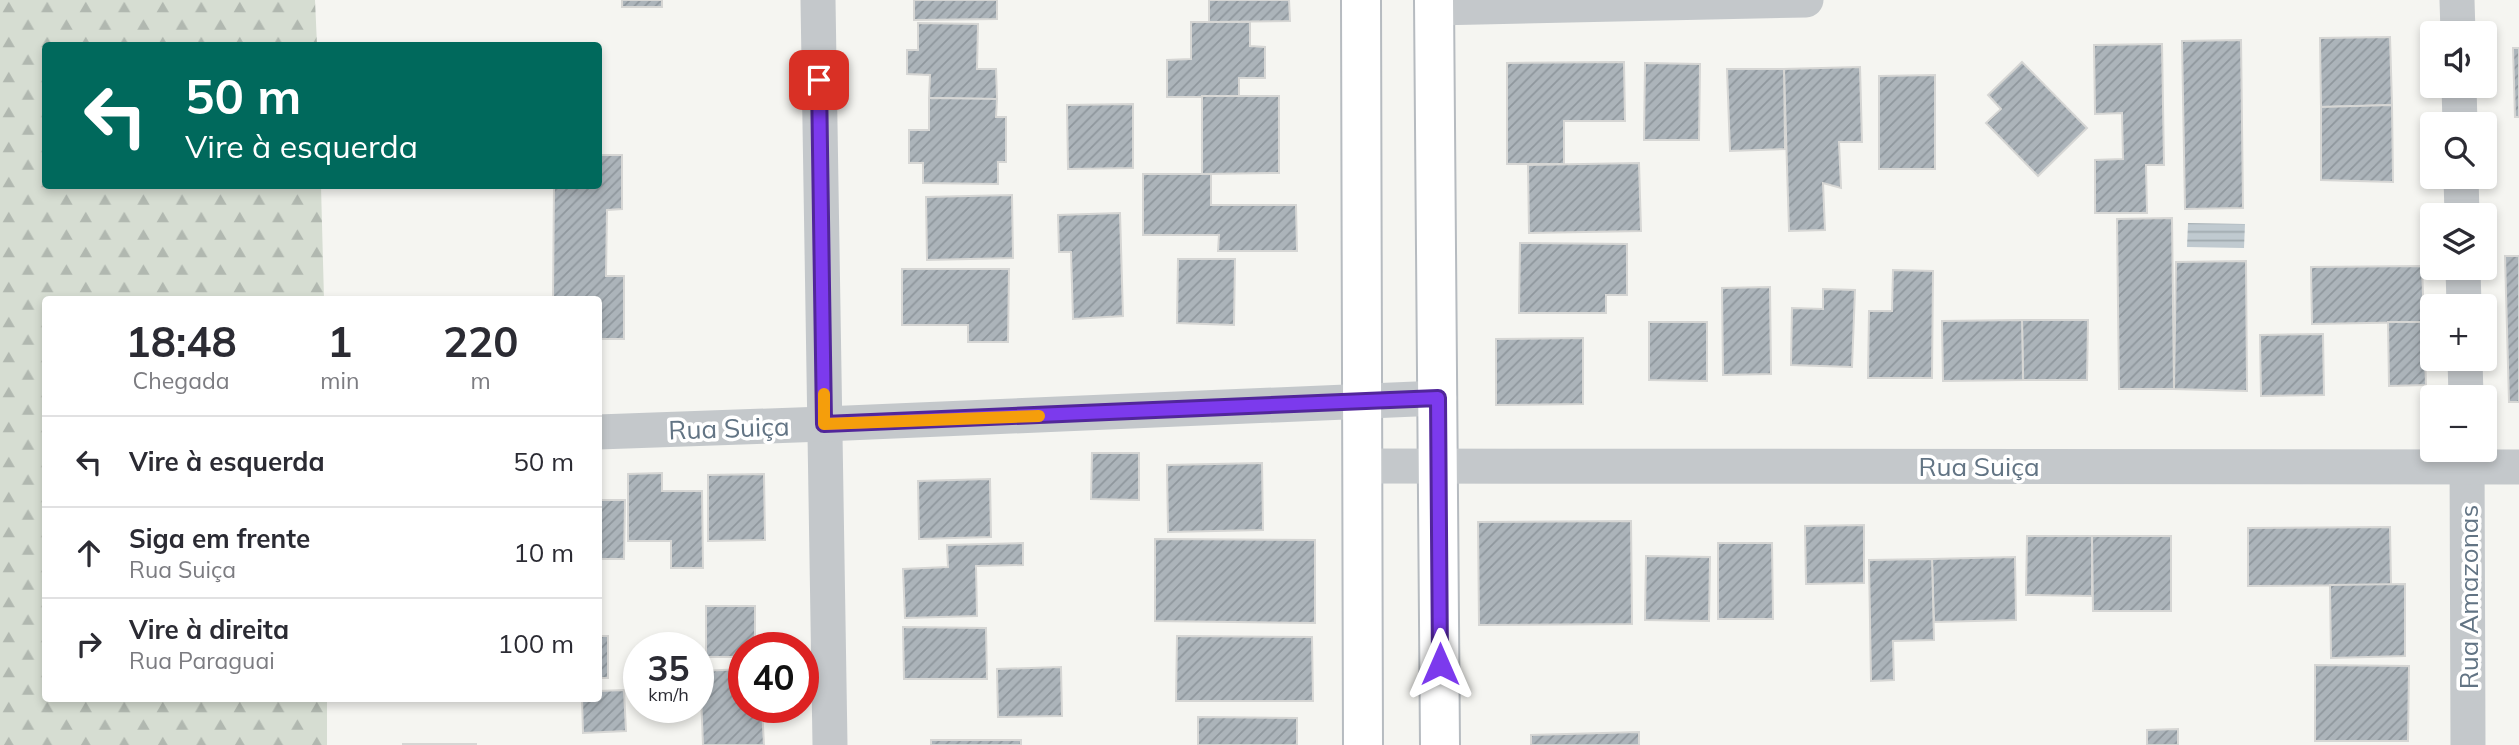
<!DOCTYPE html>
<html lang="pt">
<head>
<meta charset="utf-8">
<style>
	body { margin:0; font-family:Mulish,sans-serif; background:#f2f2f3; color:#2b2b33; height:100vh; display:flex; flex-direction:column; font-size:26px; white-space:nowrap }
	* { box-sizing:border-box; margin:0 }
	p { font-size:23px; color:#7c7c81 }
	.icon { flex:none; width:38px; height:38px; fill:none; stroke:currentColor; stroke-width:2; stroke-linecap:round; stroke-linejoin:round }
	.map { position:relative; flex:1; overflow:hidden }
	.side { position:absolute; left:42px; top:296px; width:560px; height:406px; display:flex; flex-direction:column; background:#fff; border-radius:7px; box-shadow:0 4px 10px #0003 }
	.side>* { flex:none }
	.hud { position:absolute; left:42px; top:42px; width:560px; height:147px; border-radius:7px; box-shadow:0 4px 10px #0003; background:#00695c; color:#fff; overflow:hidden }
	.controls { position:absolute; left:2420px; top:21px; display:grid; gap:14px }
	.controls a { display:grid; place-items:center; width:77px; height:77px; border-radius:7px; background:#fff; box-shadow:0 4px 10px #0003; font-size:35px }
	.speed { position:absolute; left:623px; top:632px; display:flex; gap:14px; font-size:35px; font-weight:700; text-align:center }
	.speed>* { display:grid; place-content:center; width:91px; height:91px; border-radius:50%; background:#fff; box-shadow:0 4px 10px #0003; line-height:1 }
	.speed small { font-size:18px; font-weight:400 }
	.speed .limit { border:10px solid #d22; background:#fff; color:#111 }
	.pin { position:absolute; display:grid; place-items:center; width:60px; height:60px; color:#fff; margin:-30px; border-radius:14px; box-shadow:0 4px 10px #0006 }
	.me { position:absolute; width:77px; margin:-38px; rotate:0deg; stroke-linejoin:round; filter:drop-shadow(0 0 5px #0008) }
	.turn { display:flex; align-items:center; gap:24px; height:147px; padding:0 28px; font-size:32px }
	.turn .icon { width:91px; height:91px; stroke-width:2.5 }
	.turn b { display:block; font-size:49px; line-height:60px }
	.eta { display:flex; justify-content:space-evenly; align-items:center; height:119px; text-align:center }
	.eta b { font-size:42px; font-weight:700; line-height:49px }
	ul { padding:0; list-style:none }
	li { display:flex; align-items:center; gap:21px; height:91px; padding:0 28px; border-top:2px solid #e1e1e2 }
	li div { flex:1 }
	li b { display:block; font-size:26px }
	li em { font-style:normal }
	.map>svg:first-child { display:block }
	.forest { fill:url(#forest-firs) }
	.water { fill:url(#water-rules) }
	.building { fill:url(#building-hatch); stroke:#d6d6d4; stroke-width:2 }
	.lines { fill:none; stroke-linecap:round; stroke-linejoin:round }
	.secondary-casing { stroke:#b6bbc0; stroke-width:42 }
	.street { stroke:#c4c8cb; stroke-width:35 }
	.secondary { stroke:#fff; stroke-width:38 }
	.route-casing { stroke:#51269a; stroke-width:18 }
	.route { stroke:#7c3aed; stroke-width:12 }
	.slow { stroke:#f59e0b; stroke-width:12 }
	.labels { text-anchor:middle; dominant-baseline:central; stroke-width:7; stroke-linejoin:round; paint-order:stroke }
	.street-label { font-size:26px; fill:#627484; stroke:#fff }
</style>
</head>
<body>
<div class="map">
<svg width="2519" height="745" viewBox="0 0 2519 745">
	<defs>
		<pattern id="forest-firs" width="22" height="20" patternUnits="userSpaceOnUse" patternTransform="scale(1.75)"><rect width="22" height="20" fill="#d6ddd2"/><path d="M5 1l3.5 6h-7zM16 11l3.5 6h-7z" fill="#b1b8b0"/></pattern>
		<pattern id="water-rules" width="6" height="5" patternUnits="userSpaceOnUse" patternTransform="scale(1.75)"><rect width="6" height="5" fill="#c0cad0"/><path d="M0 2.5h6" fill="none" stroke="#9fa9ae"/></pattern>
		<pattern id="building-hatch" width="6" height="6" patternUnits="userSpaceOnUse" patternTransform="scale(1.75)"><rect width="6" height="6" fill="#acb4ba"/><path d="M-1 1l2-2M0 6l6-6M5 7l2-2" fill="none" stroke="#8f979d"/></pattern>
	</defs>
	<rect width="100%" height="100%" fill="#f5f5f1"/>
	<path class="forest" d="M0,0H315L317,45L46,46V186H321L324,299H46V698H327V745H0Z"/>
	<path class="water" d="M2188,223L2245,224L2244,248L2187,247Z"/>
	<g class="building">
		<rect x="622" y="0" width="40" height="7"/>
		<path d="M914,0H997V19L914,20Z"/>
		<path d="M1209,0H1289L1290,21L1209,22Z"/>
		<path d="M1191,22H1250V46L1265,47V78H1239V97H1167V60L1191,59Z"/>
		<path d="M918,23L978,24L977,69H996L997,99L929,98L930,75L907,74V50H918Z"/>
		<path d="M2390,37L2392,105L2321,107L2320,38Z"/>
		<path d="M2241,40L2243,208L2185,209L2182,41Z"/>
		<path d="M2162,44L2164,165H2146L2147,213H2095V160L2123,159L2122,113L2095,114L2094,45Z"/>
		<path d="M2513,48H2519V117H2515Z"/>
		<path d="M1624,62L1625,121H1564V164H1507V63Z"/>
		<path d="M2022,62L2087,128L2038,176L1986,123L2001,109L1988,95Z"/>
		<path d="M1645,63L1700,64L1699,140H1644Z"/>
		<path d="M1860,67L1862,142H1839L1841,188L1823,183L1825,230L1789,231L1784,69Z"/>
		<path d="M1727,69H1784L1785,149L1730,151Z"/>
		<path d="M1935,75V169H1879V76Z"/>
		<path d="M1202,96H1279V173L1202,174Z"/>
		<path d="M929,98L997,99L996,117H1006V162H998V184L923,183V163H909V130H929Z"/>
		<path d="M1133,104V168L1068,169L1067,105Z"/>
		<path d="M2392,105L2393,182L2321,180V107Z"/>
		<path d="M598,155H622V209L607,210L606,276H624V339H598V299H553L554,186H598Z"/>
		<path d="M1639,163L1641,231L1529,233L1528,165Z"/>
		<path d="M1143,174H1211V205H1296L1297,251H1218L1219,235H1143Z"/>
		<path d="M1012,195L1013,258L927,260L926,197Z"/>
		<path d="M1120,213L1123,316L1073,319L1071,252H1059L1058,215Z"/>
		<path d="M2172,218L2174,389H2119L2117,219Z"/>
		<path d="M1520,243L1627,244V295H1606V313H1519Z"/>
		<path d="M2505,256H2519V402H2509Z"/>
		<path d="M1178,259H1235L1234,325L1177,323Z"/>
		<path d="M2246,261L2247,391L2174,389L2176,262Z"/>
		<path d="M2422,266L2424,322L2312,324L2311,267Z"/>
		<path d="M902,269H1009L1008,342H968V325H902Z"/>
		<path d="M1893,270L1933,271L1932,378H1868L1869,311H1892Z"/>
		<path d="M1770,287L1771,374L1723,375L1722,288Z"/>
		<path d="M1823,289L1855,290L1852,367L1791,365L1792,308L1823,309Z"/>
		<path d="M2022,320H2088L2087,380H2023Z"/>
		<path d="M2022,320L2023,380L1943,381L1942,321Z"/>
		<path d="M1649,322H1707V381L1649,380Z"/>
		<path d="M2388,322H2424L2426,385L2389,386Z"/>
		<path d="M2323,334L2324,395L2261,396L2260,335Z"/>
		<path d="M1583,338V404L1496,405V339Z"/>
		<path d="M1092,453H1139V500L1091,499Z"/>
		<path d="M1262,463L1263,530L1168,532L1167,465Z"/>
		<path d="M662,473V491H702L703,568H671V541H628V474Z"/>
		<path d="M764,474L765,540L708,541V475Z"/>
		<path d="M990,479L991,537L919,539L918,481Z"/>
		<path d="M598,500H625L624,559H599V600Z"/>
		<path d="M1631,521L1632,624L1479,625L1478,522Z"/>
		<path d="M1864,525V583L1806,584L1805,526Z"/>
		<path d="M2390,527L2391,585L2248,586V528Z"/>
		<path d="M2027,536H2092V596L2026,595Z"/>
		<path d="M2092,536H2171V611H2093Z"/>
		<path d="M1155,539L1315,540V623L1155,621Z"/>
		<path d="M1023,543V565L976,566L977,616L905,618L903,569L948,567L947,545Z"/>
		<path d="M1718,543H1772L1773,619H1718Z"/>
		<path d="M1646,556L1710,557L1709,621L1645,620Z"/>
		<path d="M2015,557L2016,620L1934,622L1932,559Z"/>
		<path d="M1932,559L1934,640L1893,641L1894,680L1871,681L1869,560Z"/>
		<path d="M2405,584V656L2331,658L2330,585Z"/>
		<path d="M706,606H755V648H744V657H706Z"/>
		<path d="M903,627L986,628L987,679H904Z"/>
		<rect x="598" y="636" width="10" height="42"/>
		<path d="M1177,636L1312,637L1313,701H1176Z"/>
		<path d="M2315,665L2409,666L2408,741H2315Z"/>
		<path d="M1061,667L1062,716L998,717L997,669Z"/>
		<path d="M744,669V707H762L764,745H703L700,671Z"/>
		<path d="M624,690L626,731L583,733L582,698H598V691Z"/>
		<path d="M1198,717L1297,718V745H1198Z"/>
		<path d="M2178,729V745H2147V730Z"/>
		<path d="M1639,732V745H1531V735Z"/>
		<rect x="931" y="740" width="90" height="5"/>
		<rect x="403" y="744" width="73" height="1"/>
	</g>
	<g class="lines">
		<g class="secondary-casing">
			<g id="secondary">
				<path d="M1361,0L1363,745"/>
				<path d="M1434,0L1440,745"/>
			</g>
		</g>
		<g class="street">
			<path d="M818,0L830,745"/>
			<path d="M2457,0L2458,33"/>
			<path d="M1434,8L1806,0"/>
			<path d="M2459,86L2460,124"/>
			<path d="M2461,177L2462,215"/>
			<path d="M2463,268L2464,306"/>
			<path d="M2465,359L2466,397"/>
			<path d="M598,432L824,424L1439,398"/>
			<path d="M2467,450L2468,745"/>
			<path d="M1364,466L2519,467"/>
		</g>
		<use href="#secondary" class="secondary"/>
	</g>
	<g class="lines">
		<g class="route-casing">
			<path id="route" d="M819,80L824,424L1438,398L1440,664"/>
		</g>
		<use href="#route" class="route"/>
		<path class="slow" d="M824,394V424L1039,416"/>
	</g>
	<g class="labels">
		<g class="street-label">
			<text transform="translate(729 428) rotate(-2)">Rua Suiça</text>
			<text x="1979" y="466">Rua Suiça</text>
			<text transform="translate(2468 597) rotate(-90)">Rua Amazonas</text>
		</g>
	</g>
</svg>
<div class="controls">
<a><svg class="icon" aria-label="sound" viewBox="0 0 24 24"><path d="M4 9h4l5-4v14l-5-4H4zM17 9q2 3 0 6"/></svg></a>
<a><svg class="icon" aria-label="search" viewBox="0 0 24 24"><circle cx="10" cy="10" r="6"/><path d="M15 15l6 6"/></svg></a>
<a><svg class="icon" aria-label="layers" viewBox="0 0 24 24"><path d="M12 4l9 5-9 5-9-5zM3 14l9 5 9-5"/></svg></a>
<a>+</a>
<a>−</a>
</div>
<div class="speed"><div>35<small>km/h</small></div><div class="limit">40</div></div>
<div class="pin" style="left:819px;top:80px;background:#d93025"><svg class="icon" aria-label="arrive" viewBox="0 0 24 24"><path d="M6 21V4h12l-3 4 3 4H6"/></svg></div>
<svg class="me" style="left:1440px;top:664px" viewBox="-20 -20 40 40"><path d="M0-17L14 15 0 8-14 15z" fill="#7c3aed" stroke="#fff" stroke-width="4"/></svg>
<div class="hud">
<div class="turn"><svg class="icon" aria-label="left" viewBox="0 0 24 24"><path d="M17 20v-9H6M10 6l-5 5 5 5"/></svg><div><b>50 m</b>Vire à esquerda</div></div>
</div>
<section class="side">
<div class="eta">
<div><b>18:48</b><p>Chegada</p></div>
<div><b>1</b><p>min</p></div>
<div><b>220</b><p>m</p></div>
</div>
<ul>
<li><svg class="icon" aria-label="left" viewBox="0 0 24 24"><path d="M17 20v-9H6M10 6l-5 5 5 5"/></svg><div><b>Vire à esquerda</b></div><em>50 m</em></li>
<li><svg class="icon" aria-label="ahead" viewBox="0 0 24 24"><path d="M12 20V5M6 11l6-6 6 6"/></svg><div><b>Siga em frente</b><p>Rua Suiça</p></div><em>10 m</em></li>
<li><svg class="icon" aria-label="right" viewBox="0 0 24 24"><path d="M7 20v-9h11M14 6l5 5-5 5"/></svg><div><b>Vire à direita</b><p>Rua Paraguai</p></div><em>100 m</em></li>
</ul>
</section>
</div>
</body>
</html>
